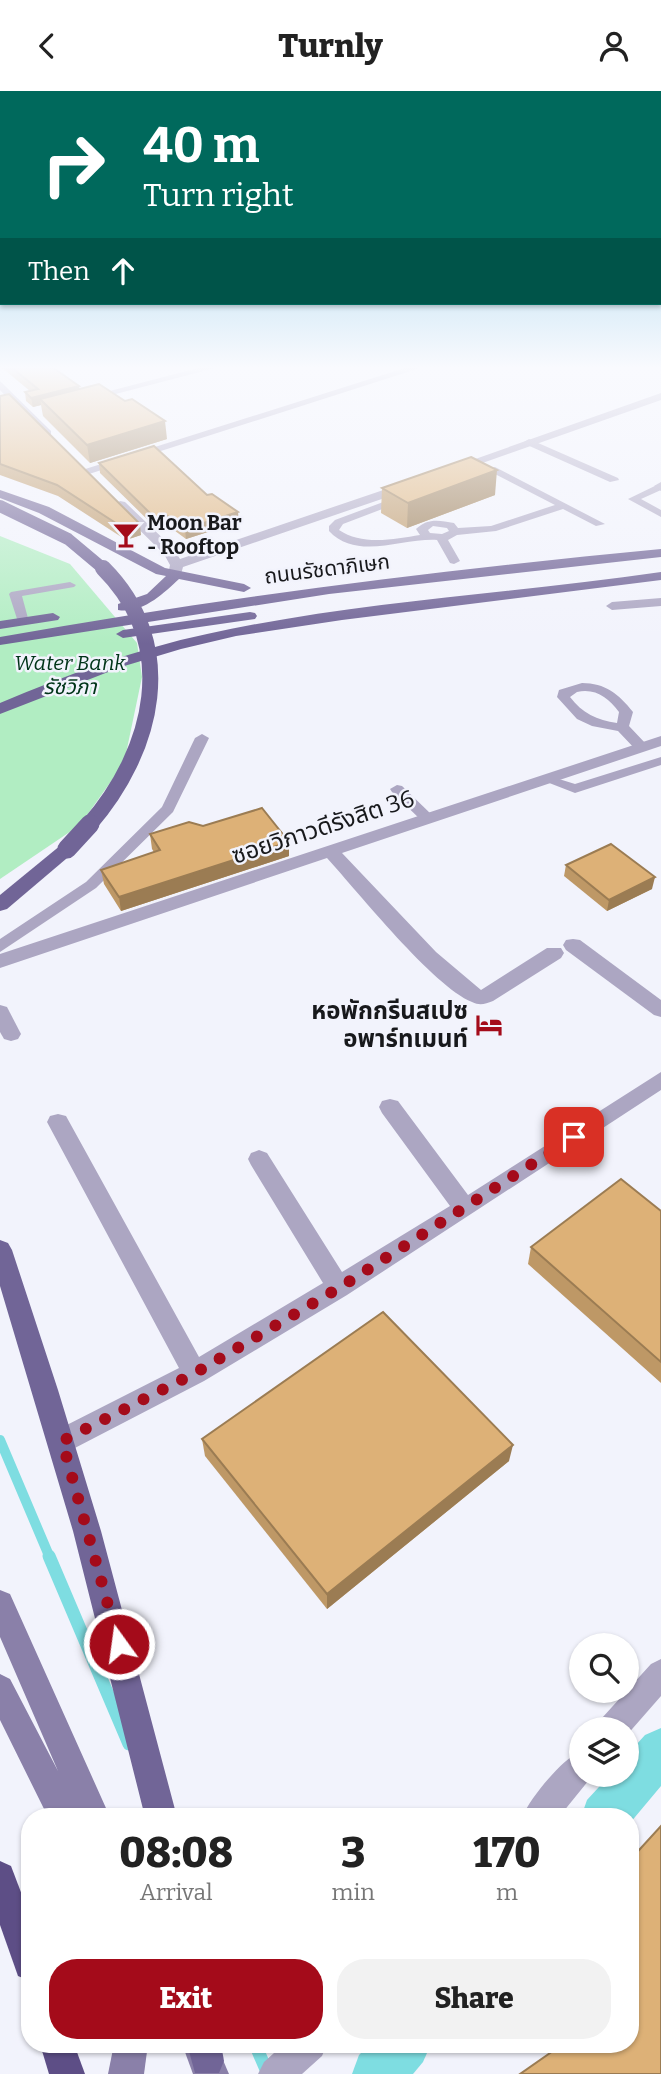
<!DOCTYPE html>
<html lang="en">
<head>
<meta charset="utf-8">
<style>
	body { margin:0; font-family:Bitter,"Noto Sans Thai",serif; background:#f2f2f2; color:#222; height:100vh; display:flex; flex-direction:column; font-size:26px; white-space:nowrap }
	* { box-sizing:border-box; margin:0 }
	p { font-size:23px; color:#767676 }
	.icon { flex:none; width:38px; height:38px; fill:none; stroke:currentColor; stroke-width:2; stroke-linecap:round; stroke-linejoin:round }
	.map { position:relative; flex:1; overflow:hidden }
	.panel { position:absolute; left:21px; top:1717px; width:618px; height:245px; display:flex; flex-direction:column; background:#fff; border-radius:28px; box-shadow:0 2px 5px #0004 }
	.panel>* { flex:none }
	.guide { position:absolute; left:0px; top:0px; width:662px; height:214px; box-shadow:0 2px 5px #0004; background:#00695c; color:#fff; overflow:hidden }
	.buttons { position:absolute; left:569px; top:1542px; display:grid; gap:14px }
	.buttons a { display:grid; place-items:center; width:70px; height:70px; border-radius:50%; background:#fff; box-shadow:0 2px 5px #0004; font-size:35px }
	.pin { position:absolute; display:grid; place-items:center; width:60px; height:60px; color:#fff; margin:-30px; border-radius:14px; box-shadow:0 4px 10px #0006 }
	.me { position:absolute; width:77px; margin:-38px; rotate:346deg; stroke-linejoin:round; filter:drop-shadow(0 0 5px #0008) }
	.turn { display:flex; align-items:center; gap:24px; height:147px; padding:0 28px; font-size:32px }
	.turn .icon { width:91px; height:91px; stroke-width:2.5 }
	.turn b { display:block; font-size:49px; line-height:60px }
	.then { display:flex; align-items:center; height:66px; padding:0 28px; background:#0003; gap:14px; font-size:26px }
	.eta { display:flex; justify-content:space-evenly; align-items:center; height:119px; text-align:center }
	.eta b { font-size:42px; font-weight:800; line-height:49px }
	.button { display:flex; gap:14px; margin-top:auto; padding:14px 28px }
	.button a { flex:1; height:80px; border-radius:28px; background:#a40b1a; color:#fff; font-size:28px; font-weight:800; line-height:80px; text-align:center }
	.button a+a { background:#f2f2f2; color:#222 }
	header { display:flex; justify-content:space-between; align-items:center; height:91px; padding:0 28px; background:#fff; font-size:32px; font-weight:800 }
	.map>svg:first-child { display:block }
	.green { fill:#b1edc2 }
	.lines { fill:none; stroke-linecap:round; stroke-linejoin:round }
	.stream-far1 { stroke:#7edde1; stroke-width:10 }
	.stream { stroke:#7edde1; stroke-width:13 }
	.canal { fill:#7edde1; fill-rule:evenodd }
	.lane { fill:#aca6c2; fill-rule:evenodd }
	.street { fill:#aca6c2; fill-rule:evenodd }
	.secondary { fill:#8a80a9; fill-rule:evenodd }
	.primary { fill:#716597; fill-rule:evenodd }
	.highway { fill:#5d4e86; fill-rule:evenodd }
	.primary-bridge-far2 { stroke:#716597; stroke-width:12 }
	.primary-bridge-far1 { stroke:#716597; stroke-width:16 }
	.primary-bridge { stroke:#716597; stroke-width:19 }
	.wall { fill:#be9866 }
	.shaded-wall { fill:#9b7c53 }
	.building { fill:#ddb177; stroke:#9b7c53; stroke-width:2 }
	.route { stroke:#a40b1a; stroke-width:12; stroke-dasharray:0 21.6 }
	.labels { text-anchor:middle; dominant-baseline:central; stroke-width:5; stroke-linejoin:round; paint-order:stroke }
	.far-poi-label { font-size:21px; font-weight:bold; fill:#18191c; stroke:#f2f3fc; text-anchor:start }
	.far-street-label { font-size:21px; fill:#18191c; stroke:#f2f3fc }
	.far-park-label { font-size:21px; font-style:italic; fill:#003418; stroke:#f2f3fc }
	.street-label { font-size:24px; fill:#18191c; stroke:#f2f3fc }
	.poi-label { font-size:24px; font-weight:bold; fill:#18191c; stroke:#f2f3fc; text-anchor:end }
</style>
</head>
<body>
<header><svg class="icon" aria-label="back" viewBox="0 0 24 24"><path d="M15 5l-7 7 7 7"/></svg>Turnly<svg class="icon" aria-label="person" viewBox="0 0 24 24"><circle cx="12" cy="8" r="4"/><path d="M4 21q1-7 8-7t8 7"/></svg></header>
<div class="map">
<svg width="661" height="1983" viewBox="0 0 661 1983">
	<rect width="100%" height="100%" fill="#f2f3fc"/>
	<path class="green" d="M0,445L70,473L137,552L142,586L124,672L80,734L0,788Z"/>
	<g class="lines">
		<path class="stream-far1" d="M0,1349L50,1467"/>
		<g class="stream">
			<path d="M49,1465L129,1653"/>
			<path d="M255,1953L268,1983"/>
		</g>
		<g class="canal">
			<path d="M661,1637V1695L630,1732V1726H581L587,1709L610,1684H626V1665L645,1644Z"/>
			<path d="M370,1953H431L423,1971L413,1983H352L359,1964Z"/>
		</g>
		<g class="lane">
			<path d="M529,348L618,387L619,389L610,391L525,353L524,351Z"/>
			<path d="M495,376L605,433L596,435L563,418L496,440L457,444L448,449L460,470L454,473L450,472L437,449C402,447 357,470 329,440V435L335,429L402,404L407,407L406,409L343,433L339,439C362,455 395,448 420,444L416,438C427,427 439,429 454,432L458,437L491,435L555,414L493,382L475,384L470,381ZM433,435L447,437L449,440L442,443L430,442L428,439Z"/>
			<path d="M661,392V399L641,408L661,419V426L628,408Z"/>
			<path d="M70,491L76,494L74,496L22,505L29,531L19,534L9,503L11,501Z"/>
			<path d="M661,507V515L612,519L606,515L612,511Z"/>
			<path d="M582,592C605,592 619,603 633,621L629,635L646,653V659H636L618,640L592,635L577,628L557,606L559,599ZM577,601C596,597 608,607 619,621L617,632C597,629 582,622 570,606Z"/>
			<path d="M202,643L209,647L173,721L96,797L0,861V848L86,791L162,716L195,647Z"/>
			<path d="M661,666V674L575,702L539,688L546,684L575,693Z"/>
			<path d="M397,694L402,695L432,724L434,727L432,730H422L392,701L390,698Z"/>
		</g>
		<g class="street">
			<path d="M202,276H219L85,311L79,308Z"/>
			<path d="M408,276H423L89,383H81L79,380Z"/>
			<path d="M0,290L51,340V344H43L0,299Z"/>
			<path d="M661,302V309L457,381L447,378Z"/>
			<path d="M407,391L413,395L411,398L183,476L180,487L175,488L168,484L170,474L164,463L114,414L120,410L125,411L174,458L180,468Z"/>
			<path d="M661,391V400L654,395Z"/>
			<path d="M661,645V655L342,762L436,861L481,899L547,857H561L564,862L561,867L493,910C485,913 480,915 472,911C433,895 359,802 327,767L0,877V863Z"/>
			<path d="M573,848L580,849L661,909V926L654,924L566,859L563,854L566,849Z"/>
			<path d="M0,914L7,916L21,943L18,948L11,950L4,948L0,941Z"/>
			<path d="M661,981V999L347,1204L204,1290L71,1359L62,1362L53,1359L49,1350L53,1341L179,1277L47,1031L50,1025L58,1023L66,1025L199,1266L323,1192L251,1074L248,1068L251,1062L259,1059L267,1062L342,1181L450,1115L382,1022L379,1016L382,1010L390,1008L398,1010L468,1104Z"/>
			<path d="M661,1568V1605L626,1645V1638H598L602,1627L651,1573Z"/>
			<path d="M581,1660V1684H593L559,1726H522C531,1706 562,1668 581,1660Z"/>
			<path d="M284,1953H327L322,1965L302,1983H258L264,1971Z"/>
		</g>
		<g class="secondary">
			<path d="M0,1499L10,1503L110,1726H48L0,1629V1583L10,1588L58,1680L0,1546Z"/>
			<path d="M114,1953H148L144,1983H108Z"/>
			<path d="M182,1953H216L229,1983H193Z"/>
		</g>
		<g class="primary">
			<path d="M0,399L49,416L165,477L244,493L251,497L244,501L179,488C163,503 142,523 118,519V513L147,503L166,485L156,483L39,422L0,407Z"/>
			<path d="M661,458V466L329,503L0,554V546C219,507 439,479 661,458Z"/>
			<path d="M661,481V489L342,529L236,545L181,558L121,576L0,623V612C67,584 136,558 207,543C356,510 510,503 661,481Z"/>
			<path d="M250,521L255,522L257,525L255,528L123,547L116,543L123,539Z"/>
			<path d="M53,522L60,526L58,529L0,538V530Z"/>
			<path d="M67,752L76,758L73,762L7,818L0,820V804L61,754Z"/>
			<path d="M0,1149L8,1152L12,1159L58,1299L101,1440L177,1726H145L73,1440L0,1195Z"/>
			<path d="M187,1953H221L224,1970L219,1982H195Z"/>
		</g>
		<g class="highway">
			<path d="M0,1770L11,1775L30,1825V1890L18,1885L0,1834Z"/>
			<path d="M40,1953H74L85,1983H49Z"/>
		</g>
		<path class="primary-bridge-far2" d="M0,415L68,448L105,479"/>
		<path class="primary-bridge-far1" d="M89,734C154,659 180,554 103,477"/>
		<path class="primary-bridge" d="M67,758L90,733"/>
	</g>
	<g class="wall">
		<path d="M1,276H52L80,298L167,348L90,372L43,325L41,314L33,316L26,310L25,301L30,300Z"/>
		<path d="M0,305L141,444L126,449L58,405L0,384Z"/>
		<path d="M99,372L207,404L239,431L186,448L167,434L157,438L100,382Z"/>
		<path d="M382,397L495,404L407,437L381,422Z"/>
		<path d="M150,743L289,765L121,820L104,793L101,779L154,761L152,758Z"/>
		<path d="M566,774L652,798L607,820L564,785Z"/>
		<path d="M661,1120V1292L528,1173L531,1156Z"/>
		<path d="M202,1348L509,1370L327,1518L205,1365Z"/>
	</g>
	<g class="shaded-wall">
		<path d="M79,295L81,304L40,308L41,314L33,316L31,307Z"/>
		<path d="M165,330L167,348L90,372L87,354Z"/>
		<path d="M497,379L495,404L407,437L408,412Z"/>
		<path d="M238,421L239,431L186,448L185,438Z"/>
		<path d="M166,424L167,434L157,438L156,428Z"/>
		<path d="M140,433L141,444L126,449L125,438Z"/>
		<path d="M289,751V765L121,820L119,806Z"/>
		<path d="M655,786L652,798L607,820L609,809Z"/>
		<path d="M513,1354L509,1370L327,1518V1503Z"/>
	</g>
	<g class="building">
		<path d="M11,276H52L79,295L31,307L25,301L38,298Z"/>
		<path d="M99,293L125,310L132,308L165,330L87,354L40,308Z"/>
		<path d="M9,303L140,433L125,438L57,394L0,373V305Z"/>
		<path d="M154,355L207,404L212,403L238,421L185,438L166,424L156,428L99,372Z"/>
		<path d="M471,366L497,379L408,412L382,397Z"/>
		<path d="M262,717L289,751L119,806L101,779L160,759L150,743L189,731L203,735Z"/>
		<path d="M611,753L655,786L609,809L566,774Z"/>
		<path d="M621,1088L661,1120V1271L531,1156Z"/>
		<path d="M383,1221L513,1354L327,1503L202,1348Z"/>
		<path d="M661,1735V1983H520L563,1953H630V1769Z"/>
	</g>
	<linearGradient id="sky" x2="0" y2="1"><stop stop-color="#7dc4e5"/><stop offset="0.5" stop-color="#f9fafe"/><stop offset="1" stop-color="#f9fafe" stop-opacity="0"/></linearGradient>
	<rect width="661" height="553" fill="url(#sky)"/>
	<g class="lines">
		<path class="route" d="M119,1553L62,1350L195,1282L339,1197L574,1046"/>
	</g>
	<defs>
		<g id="bar-bare" transform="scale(2.1)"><path d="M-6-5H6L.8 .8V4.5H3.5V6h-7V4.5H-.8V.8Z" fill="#a40b1a" stroke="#f2f3fc" stroke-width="2.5" paint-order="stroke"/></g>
		<g id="hotel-bare" transform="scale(2.1)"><path d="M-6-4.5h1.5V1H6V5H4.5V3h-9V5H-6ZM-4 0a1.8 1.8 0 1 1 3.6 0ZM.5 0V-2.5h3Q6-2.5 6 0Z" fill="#a40b1a" stroke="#f2f3fc" stroke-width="2.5" paint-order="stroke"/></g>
	</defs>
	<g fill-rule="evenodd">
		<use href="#bar-bare" x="126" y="444"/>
		<use href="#hotel-bare" x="489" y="934"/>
	</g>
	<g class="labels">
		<g class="far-poi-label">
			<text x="147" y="432">Moon Bar<tspan x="147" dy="24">- Rooftop</tspan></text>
		</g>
		<g class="far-street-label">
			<text transform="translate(327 478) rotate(-7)">ถนนรัชดาภิเษก</text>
		</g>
		<g class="far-park-label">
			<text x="70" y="572">Water Bank<tspan x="70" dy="24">รัชวิภา</tspan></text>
		</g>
		<g class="street-label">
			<text transform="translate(323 736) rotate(-18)">ซอยวิภาวดีรังสิต 36</text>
		</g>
		<g class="poi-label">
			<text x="468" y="920">หอพักกรีนสเปซ<tspan x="468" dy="28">อพาร์ทเมนท์</tspan></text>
		</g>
	</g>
</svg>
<div class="buttons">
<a><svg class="icon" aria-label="search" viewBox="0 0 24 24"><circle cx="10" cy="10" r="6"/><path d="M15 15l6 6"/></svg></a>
<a><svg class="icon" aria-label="layers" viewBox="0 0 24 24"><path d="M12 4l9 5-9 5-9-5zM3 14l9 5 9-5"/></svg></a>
</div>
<div class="pin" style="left:574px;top:1046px;background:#d93025"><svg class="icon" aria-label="arrive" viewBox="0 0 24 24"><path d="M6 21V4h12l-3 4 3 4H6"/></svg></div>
<svg class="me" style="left:119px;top:1553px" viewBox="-20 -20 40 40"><circle r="17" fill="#a40b1a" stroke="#fff" stroke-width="3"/><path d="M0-11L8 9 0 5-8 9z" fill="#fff"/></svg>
<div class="guide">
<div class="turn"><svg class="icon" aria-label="right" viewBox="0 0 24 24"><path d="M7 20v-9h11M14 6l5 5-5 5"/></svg><div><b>40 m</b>Turn right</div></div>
<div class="then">Then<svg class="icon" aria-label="ahead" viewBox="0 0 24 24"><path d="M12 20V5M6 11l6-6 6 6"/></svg></div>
</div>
<section class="panel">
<div class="eta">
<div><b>08:08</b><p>Arrival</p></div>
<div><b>3</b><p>min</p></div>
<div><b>170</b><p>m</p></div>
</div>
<div class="button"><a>Exit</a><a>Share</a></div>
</section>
</div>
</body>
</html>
